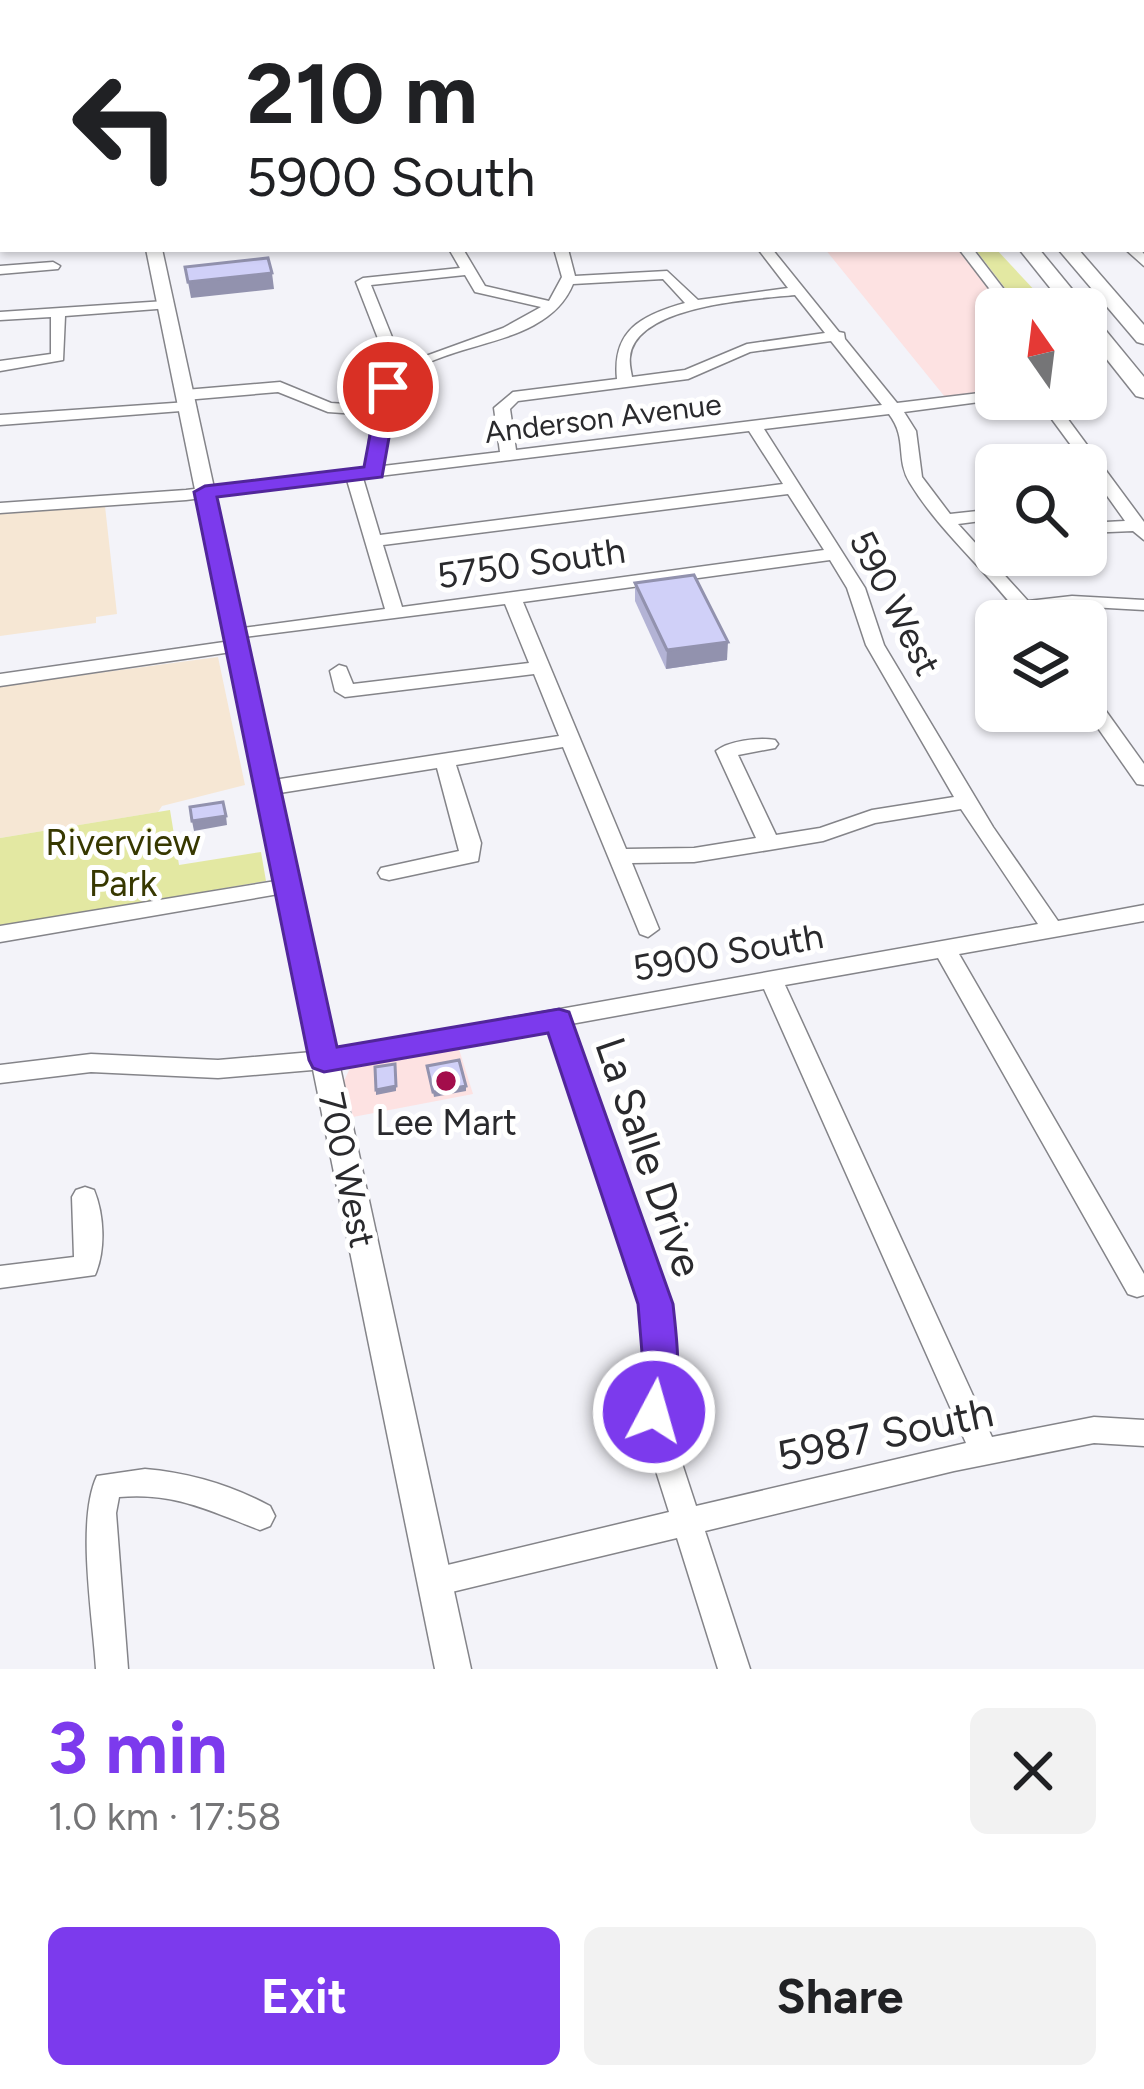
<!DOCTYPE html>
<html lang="en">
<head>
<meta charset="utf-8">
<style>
	body { margin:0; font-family:Figtree,sans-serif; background:#f2f2f2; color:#202124; height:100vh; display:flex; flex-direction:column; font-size:45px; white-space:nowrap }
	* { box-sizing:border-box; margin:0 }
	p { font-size:39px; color:#757577 }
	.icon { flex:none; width:66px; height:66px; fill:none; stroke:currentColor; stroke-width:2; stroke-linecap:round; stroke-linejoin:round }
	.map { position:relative; height:1669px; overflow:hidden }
	.drawer { display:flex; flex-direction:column; background:#fff; flex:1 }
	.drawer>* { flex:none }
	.top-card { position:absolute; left:0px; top:0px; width:1146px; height:252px; box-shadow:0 3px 9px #0004; background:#fff; color:#202124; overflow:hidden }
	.needle { width:78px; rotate:346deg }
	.fabs { position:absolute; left:975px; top:288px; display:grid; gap:24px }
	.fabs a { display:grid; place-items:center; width:132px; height:132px; border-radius:18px; background:#fff; box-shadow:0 3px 9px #0004; font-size:60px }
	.pin { position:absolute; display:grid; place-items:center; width:102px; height:102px; color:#fff; margin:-51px; border:6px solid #fff; border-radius:50%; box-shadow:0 3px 12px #0007 }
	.me { position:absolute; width:132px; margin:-66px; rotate:6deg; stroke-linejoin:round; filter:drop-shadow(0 0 9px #0008) }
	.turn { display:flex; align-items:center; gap:42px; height:252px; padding:0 48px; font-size:54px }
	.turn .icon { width:156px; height:156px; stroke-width:2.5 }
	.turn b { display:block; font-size:84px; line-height:102px }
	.round { display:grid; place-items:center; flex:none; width:126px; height:126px; border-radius:18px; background:#f2f2f2 }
	.summary { display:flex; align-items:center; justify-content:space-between; height:204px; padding:0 48px }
	h1 { font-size:72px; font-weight:700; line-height:90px; color:#7c3aed }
	.button { display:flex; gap:24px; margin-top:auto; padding:24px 48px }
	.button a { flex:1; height:138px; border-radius:18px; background:#7c3aed; color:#fff; font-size:48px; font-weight:700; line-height:138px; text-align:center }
	.button a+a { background:#f2f2f2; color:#202124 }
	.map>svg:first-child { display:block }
	.commercial { fill:#fde2e2 }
	.education { fill:#f6e7d4 }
	.green { fill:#e3e8a2 }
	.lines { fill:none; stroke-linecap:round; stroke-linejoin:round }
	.minor-casing { stroke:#848489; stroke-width:3 }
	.major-casing { stroke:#848489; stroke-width:3 }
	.highway-casing { stroke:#848489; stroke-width:3 }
	.minor { fill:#fff; fill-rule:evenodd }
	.major { fill:#fff; fill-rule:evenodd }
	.highway { fill:#fff; fill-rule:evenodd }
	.wall { fill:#b3b3d5 }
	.shaded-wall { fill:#9292ae }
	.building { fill:#d0d0f8; stroke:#9292ae; stroke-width:3 }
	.route { fill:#7c3aed; stroke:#51269a; stroke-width:3 }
	.poi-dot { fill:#a30d4b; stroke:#fff; stroke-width:4.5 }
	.labels { text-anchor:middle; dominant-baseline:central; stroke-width:10; stroke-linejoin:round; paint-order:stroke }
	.far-street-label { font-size:30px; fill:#2a2a2d; stroke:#fff }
	.street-label { font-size:36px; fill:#2a2a2d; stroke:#fff }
	.park-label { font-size:36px; fill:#373800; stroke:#fff }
	.poi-label { font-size:36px; fill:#2a2a2d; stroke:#fff }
	.near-street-label { font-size:42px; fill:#2a2a2d; stroke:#fff }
</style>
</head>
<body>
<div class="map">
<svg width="1144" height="1669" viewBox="0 0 1144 1669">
	<rect width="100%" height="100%" fill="#f3f3f9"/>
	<g class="commercial">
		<path d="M825,249H958L1003,309H996V391L945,397Z"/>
		<path d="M458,1046L473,1094L353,1117L344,1081L350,1068Z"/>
	</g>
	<g class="education">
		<path d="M105,506L117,614L96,617V623L0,636V514Z"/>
		<path d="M218,657L245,785L162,806L158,812L0,838V686Z"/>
	</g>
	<g class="green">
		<path d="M975,249H996L1052,309H1021Z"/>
		<path d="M170,810L179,865L261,852L266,881L0,927V838Z"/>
	</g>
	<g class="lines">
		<g class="minor-casing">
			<g id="minor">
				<path d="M381,0H392L394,3H383Z"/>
				<path d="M563,0H573L574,3H564Z"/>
				<path d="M985,0H996L998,3H987Z"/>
				<path d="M1075,0H1087L1088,2L1071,3Z"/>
				<path d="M3,12V19L0,20V13Z"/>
				<rect x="0" y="67" width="3" height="9"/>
				<rect x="0" y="98" width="3" height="8"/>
				<rect x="0" y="148" width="3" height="8"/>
				<rect x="0" y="179" width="3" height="8"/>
				<rect x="1143" y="183" width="1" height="8"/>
				<rect x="0" y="224" width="3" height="8"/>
				<path d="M449,249H463L485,286L549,301L562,277L554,249H568L575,276L667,271L698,300L788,288L758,249H772L839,332L844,333L845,339L897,403L996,391V399H1002L904,412L916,431L922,477L950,514L996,509V519L958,524L1028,601L1072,596L1144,600V610L1072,606L1035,611L1042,621H1024C989,572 941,534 910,483C895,459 908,439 889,414L764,429L865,588L884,645L993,827L1058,921L1144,905V921L959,954L1144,1274V1295L1137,1297L1128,1294L938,958L785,985L992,1437L1094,1417L1144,1420V1446L1094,1443L954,1471L705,1531L750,1669H718L677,1538L435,1596L424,1592L420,1582L424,1572L435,1568L669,1512L642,1427L644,1335L642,1304L549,1028L324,1069L218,1078L91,1072L0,1083V1065L91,1054L218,1060L324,1051L1038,924L961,809L875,823L823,841L769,850L694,862L632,863L659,929L648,937L640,934L563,747L456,765L481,843L478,861L389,880L381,878L378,873L381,868L459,851L437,768L267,795L257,788L267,781L559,736L534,674L345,697L335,691L330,671L339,665L346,667L353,684L529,663L505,604L228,639L226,635L235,629L385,609L347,480L186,500L0,513V503L186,490L366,468L372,415L328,412L278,392L185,400L177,395L185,390L280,382L331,403L374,406L388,378L401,368L384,354L356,282L363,278L460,268ZM465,275L475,292L541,307L503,328L412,361L398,352L371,285ZM663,279L685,303C642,315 612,330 617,379L513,392L494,408L500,452L383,466C384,444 385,401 398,385C436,337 545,353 573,284ZM795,295L825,333L747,344L685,370L632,377C631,370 629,364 630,357C635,305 755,299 795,295ZM831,341L882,405L516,450L510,409L518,401L688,379L750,352ZM749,431L783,484L380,535L363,478ZM788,494L824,550L402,607L383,545ZM830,560L847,588L866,645L954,797L872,810L820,828L776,835L738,755L775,748L778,744L775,740C758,737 728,741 716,751L756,838L694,848L626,849L523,602ZM764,989L966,1443L696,1506L670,1427L672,1335L668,1304L571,1024Z"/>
				<path d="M959,249H973L1019,309H1005Z"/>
				<path d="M1125,249H1140L1144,254V266Z"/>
				<path d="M53,262L60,266L58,269L0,274V266Z"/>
				<path d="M165,301L172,305L170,308L65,316L63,360L0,371V361L51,354V317L0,320V312Z"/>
				<path d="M1037,399H1053L1144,522V540L1133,531L1086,533V523L1125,521L1083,462H1024L1022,459L1030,454L1076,452Z"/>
				<path d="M188,402L196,407L194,410L0,425V415Z"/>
				<path d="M238,640L247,646L245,650L0,686V674Z"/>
				<path d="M1086,691L1093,693L1144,764V785L1137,784L1086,711Z"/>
				<path d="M288,879L299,886L296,891L0,942V926Z"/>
				<path d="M85,1187L94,1190C104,1214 106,1250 95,1275L0,1288V1266L74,1257L72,1197L76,1190Z"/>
				<path d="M145,1469C190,1473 231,1485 270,1506L275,1516L270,1526L260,1530C210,1511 175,1492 119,1497L116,1513L128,1669H96C93,1617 76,1521 97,1476Z"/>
			</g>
		</g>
		<g class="major-casing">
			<g id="major">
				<path d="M138,0H152L136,3Z"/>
				<rect x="0" y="122" width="3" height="8"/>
				<path d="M146,249H162L471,1669H435Z"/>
			</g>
		</g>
		<g class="highway-casing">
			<g id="highway">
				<path d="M760,0H774L776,3H760Z"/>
				<path d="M844,0H871L874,3H847Z"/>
				<path d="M904,0H918L920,3H904Z"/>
				<path d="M1019,249H1039L1085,305L1088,309L1086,312L1067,309Z"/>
				<path d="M1058,249H1078L1144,325V344L1137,342Z"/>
				<path d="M1086,313L1093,315L1144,377V398L1136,396L1086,333Z"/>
			</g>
		</g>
		<use href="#minor" class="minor"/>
		<use href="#major" class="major"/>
		<use href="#highway" class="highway"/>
	</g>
	<path class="wall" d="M635,583L727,660L666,669L635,601Z"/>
	<g class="shaded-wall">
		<path d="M272,273L274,289L191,298L188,282Z"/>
		<path d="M728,642L727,660L666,669L667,650Z"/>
		<path d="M226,816L227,825L194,831L192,821Z"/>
		<path d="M396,1086V1091L376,1095V1090Z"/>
		<path d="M466,1086V1091L434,1097L433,1092Z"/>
	</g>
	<g class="building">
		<path d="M589,0H625L624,3H589Z"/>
		<path d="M268,258L272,273L188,282L185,267Z"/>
		<path d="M694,575L728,642L667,650L635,583Z"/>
		<path d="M223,802L226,816L192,821L190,807Z"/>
		<path d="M459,1060L466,1086L433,1092L427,1066Z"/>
		<path d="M395,1064L396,1086L376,1090L375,1067Z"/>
	</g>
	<path class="route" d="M388,381L398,387L382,477L217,497L337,1047L559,1009L569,1012L673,1304C677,1342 684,1388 667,1424L654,1428L641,1424L636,1412L642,1353L638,1304L548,1033L324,1072L313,1068L309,1060L194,492L205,486L364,467L379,387Z"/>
	<circle class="poi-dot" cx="446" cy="1081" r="12"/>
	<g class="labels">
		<g class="far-street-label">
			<text transform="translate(603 418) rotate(-7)">Anderson Avenue</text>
		</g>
		<g class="street-label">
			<text transform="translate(531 563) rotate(-8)">5750 South</text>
			<text transform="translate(895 603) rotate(63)">590 West</text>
			<text transform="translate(728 952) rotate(-10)">5900 South</text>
			<text transform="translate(347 1170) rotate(78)">700 West</text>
		</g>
		<g class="park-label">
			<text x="123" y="842">Riverview<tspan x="123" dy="41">Park</tspan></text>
		</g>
		<g class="poi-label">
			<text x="446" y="1122">Lee Mart</text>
		</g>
		<g class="near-street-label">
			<text transform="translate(649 1157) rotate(71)">La Salle Drive</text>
			<text transform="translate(885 1434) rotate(-12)">5987 South</text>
		</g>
	</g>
</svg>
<div class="fabs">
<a><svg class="needle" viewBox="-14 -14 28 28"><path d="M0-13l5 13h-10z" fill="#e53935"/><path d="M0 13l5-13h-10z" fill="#757577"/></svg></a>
<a><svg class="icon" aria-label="search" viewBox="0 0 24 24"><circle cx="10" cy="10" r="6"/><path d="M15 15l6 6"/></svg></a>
<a><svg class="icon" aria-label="layers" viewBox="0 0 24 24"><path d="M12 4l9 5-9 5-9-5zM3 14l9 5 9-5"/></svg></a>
</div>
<div class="pin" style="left:388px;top:387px;background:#d93025"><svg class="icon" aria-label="arrive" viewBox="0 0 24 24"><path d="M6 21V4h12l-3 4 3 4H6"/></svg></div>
<svg class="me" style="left:654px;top:1412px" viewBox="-20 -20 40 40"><circle r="17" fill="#7c3aed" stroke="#fff" stroke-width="3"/><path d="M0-11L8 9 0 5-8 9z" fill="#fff"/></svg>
<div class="top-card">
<div class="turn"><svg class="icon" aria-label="left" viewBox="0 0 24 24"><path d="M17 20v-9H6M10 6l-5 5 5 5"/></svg><div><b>210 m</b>5900 South</div></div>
</div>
</div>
<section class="drawer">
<div class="summary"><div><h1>3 min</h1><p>1.0 km · 17:58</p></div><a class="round"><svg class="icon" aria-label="close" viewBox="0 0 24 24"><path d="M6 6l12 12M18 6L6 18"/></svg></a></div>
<div class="button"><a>Exit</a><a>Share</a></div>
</section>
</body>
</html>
